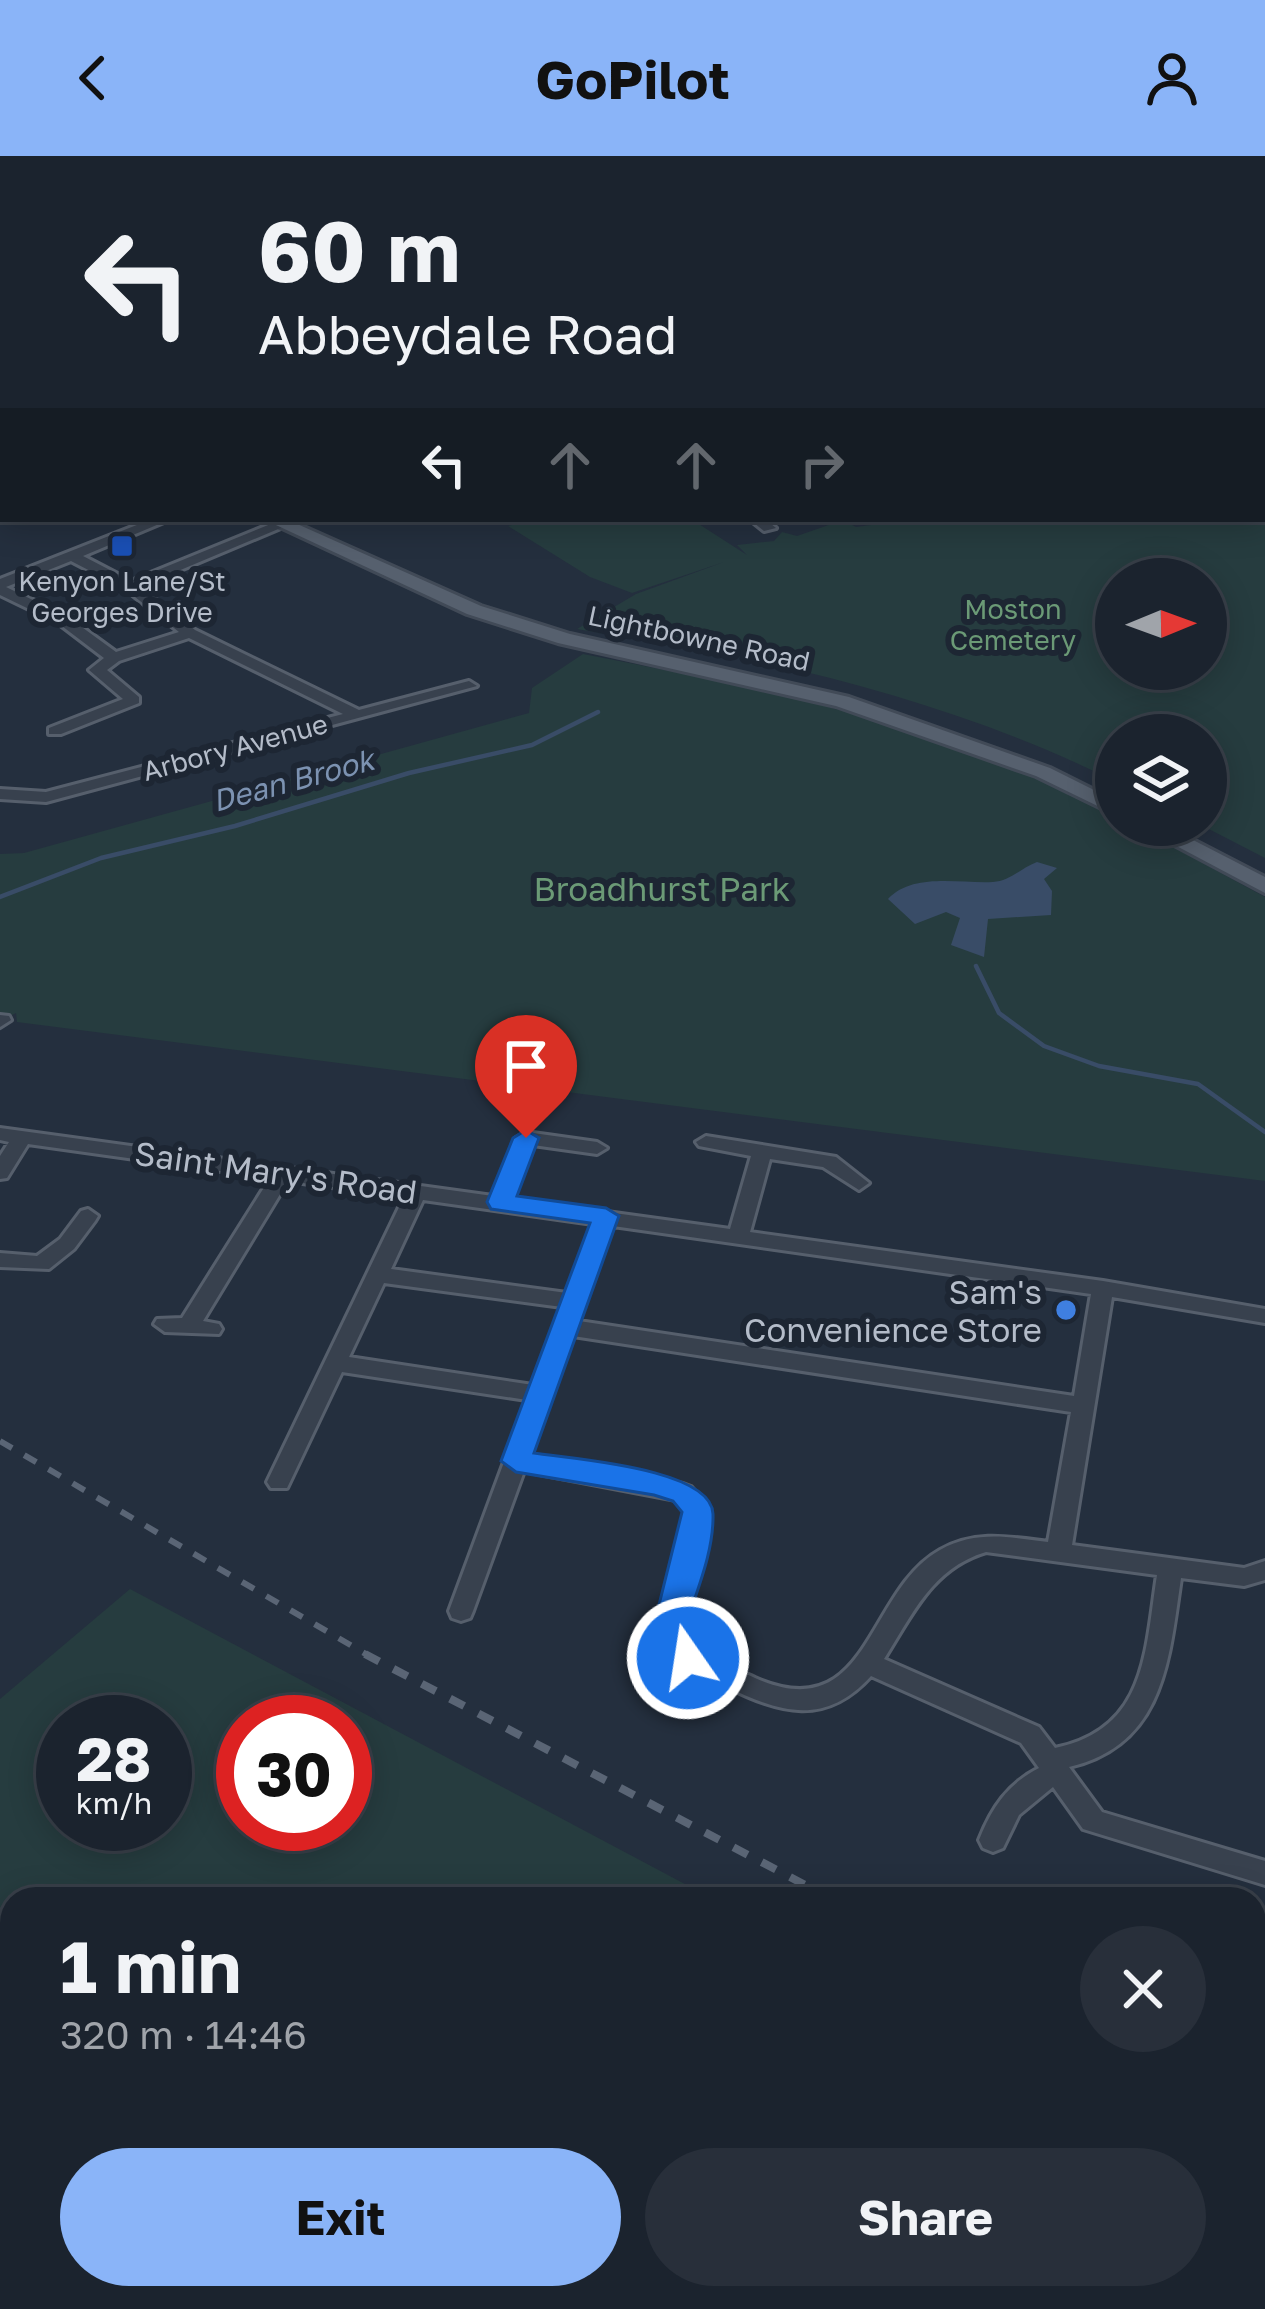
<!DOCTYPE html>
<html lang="en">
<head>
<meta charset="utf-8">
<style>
	body { margin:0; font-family:"Golos Text",sans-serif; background:#282f3a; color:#f1f3f6; height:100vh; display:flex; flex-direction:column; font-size:45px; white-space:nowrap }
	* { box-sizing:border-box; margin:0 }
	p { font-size:39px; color:#a0a4aa }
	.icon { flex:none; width:66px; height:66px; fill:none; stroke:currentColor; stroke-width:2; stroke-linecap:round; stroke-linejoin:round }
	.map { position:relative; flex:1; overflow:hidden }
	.panel { position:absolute; left:0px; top:1731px; width:1266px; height:423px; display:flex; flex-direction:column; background:#1b232e; border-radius:36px 36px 0 0; box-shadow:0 6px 30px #0003,0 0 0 3px #39404a }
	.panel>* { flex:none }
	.hud { position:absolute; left:0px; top:0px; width:1266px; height:366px; box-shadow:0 6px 30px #0003,0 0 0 3px #39404a; background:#1b232e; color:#f1f3f6; overflow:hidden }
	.needle { width:78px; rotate:89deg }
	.buttons { position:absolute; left:1095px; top:402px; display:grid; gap:24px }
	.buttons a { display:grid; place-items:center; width:132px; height:132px; border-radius:50%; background:#1b232e; box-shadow:0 6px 30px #0003,0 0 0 3px #39404a; font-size:60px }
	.speed { position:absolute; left:36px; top:1539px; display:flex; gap:24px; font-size:60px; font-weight:700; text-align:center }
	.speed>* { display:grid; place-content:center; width:156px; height:156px; border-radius:50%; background:#1b232e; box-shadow:0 6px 30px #0003,0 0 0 3px #39404a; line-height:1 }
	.speed small { font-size:30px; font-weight:400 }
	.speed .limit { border:18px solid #d22; background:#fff; color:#111 }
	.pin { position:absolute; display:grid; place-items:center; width:102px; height:102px; color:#fff; margin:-123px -51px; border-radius:50% 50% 50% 0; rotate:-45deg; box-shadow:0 0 12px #0007 }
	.pin .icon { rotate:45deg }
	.me { position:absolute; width:132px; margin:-66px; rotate:347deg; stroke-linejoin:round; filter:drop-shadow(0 0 9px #0008) }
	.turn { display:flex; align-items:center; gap:42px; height:252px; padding:0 60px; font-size:54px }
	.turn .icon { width:156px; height:156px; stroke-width:2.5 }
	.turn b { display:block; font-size:84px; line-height:102px }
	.lanes { display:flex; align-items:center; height:114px; padding:0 60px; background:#0003; justify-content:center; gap:60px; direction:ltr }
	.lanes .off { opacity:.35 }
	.round { display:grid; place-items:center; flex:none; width:126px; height:126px; border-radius:63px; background:#282f3a }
	.overview { display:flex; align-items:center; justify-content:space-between; height:204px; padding:0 60px }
	h1 { font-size:72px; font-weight:700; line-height:90px }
	.primary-button { display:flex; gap:24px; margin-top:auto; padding:24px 60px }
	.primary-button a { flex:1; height:138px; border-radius:72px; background:#8ab4f8; color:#111; font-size:48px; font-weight:700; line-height:138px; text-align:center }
	.primary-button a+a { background:#282f3a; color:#f1f3f6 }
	header { display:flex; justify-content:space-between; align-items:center; height:156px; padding:0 60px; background:#8ab4f8; color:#111; font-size:54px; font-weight:700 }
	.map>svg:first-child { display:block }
	.green { fill:#263c3f; fill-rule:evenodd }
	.water { fill:#394c67 }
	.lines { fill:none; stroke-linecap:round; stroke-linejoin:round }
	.stream { stroke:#394c67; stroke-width:4.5 }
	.minor-casing { stroke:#565f6c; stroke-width:6 }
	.major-casing { stroke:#414a57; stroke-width:6 }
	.minor { fill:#38414e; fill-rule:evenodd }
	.major { fill:#56606e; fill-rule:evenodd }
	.rail-far1 { stroke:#5a6575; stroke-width:6; stroke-dasharray:14 14; stroke-linecap:butt }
	.rail { stroke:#5a6575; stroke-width:8; stroke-dasharray:16 16; stroke-linecap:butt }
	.route { fill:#1a73e8; stroke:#114b97; stroke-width:3 }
	.transit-dot { fill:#1a4fb4; stroke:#1d2633; stroke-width:4.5 }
	.shop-dot { fill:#3f7fe0; stroke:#1d2633; stroke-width:4.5 }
	.labels { text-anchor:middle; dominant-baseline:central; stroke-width:12; stroke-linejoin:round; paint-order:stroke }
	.far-poi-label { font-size:27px; fill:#b4bcc9; stroke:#1d2633 }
	.far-park-label { font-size:27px; fill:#6b9a76; stroke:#1d2633 }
	.far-street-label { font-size:27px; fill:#b4bcc9; stroke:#1d2633 }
	.far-water-label { font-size:30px; font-style:italic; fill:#7c92b1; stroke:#1d2633 }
	.park-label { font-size:33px; fill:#6b9a76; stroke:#1d2633 }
	.street-label { font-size:33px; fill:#b4bcc9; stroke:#1d2633 }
	.poi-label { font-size:33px; fill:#b4bcc9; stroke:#1d2633; text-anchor:end }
</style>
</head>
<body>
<header><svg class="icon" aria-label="back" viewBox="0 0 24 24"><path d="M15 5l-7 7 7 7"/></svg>GoPilot<svg class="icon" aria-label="person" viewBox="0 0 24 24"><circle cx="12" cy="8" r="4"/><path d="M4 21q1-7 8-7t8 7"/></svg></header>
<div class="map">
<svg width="1265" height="2153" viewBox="0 0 1265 2153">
	<rect width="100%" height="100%" fill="#242f3e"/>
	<g class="green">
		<path d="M1265,320V702L1201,669H1206V579H1116V626C1007,571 887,534 768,507L784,491L765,506L577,473L636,438L724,406L632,437L590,421L508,370L535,363H691L747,399L737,389L774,385L782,376L797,380L843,364L856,371L915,363H1263ZM1116,423H1206V513H1116Z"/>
		<path d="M583,498C765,533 951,570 1116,660V669H1133L1265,741V1025L17,866L16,857L0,865V698L24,697L529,557L532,532Z"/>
		<path d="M130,1433L713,1743H12V2053L0,2050V1543ZM63,1566H165V1668H63ZM243,1566H345V1668H243Z"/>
		<path d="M1254,2002L1265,2006V2153H1238L1219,2142H1254Z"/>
		<path d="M318,2142H606L556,2153H314Z"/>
	</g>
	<path class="water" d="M1037,706L1057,712L1044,723L1052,735L1051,759L988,763L984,801L951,789L960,762L946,756L915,768L888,743C913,716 961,728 993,726C1010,725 1021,712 1037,706Z"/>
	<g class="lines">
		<g class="stream">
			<path d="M0,741L101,702L235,670L409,617L532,589L598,556"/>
			<path d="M976,810L999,857L1044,890L1099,910L1198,928L1265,976"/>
		</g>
		<g class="minor-casing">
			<g id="minor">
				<path d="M355,0H366L369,3H358Z"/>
				<path d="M449,0H460L462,3H451Z"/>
				<path d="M549,0H560L547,3Z"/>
				<path d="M600,0H610L598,3Z"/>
				<path d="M909,0H919L921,3H911Z"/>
				<path d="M984,0H994L996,3H986Z"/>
				<rect x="1065" y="0" width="10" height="3"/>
				<rect x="0" y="29" width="3" height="6"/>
				<path d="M3,49V56L0,57V50Z"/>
				<rect x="1263" y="67" width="2" height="6"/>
				<rect x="1263" y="96" width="2" height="7"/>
				<rect x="0" y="197" width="3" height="8"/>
				<path d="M1265,217V226L1263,227V218Z"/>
				<path d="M0,225L3,226V234L0,233Z"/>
				<path d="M0,254L3,255V263L0,262Z"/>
				<path d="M3,276V284L0,285V277Z"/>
				<path d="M1263,292L1265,293V301L1263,300Z"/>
				<path d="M1265,308V316L1263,317V309Z"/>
				<rect x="0" y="340" width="3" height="8"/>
				<path d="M152,363H171L83,400L131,425L283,363H302L140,431L195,474L359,554L469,525L477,530L46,646L0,643V633L46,636L343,558L189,482L119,505L107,514L139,541V547L61,578H49V572L123,543L89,514L104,502L58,467L0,439V423ZM71,405L125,433L179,476L116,496L68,461L6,431Z"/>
				<path d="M749,363H765L776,372L764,375Z"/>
				<path d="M0,859L9,860L11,864L0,871Z"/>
				<path d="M0,972L493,1040L516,982L526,976L597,986L607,992L597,998L533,989L513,1043L730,1073L751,1000L699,990L696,986L706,980L836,1001L869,1027L859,1034L823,1011L770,1003L750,1076L1103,1125L1265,1153V1167L1112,1141L1072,1389L1244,1412L1265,1405V1424L1244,1430L1181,1422C1169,1504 1164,1589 1069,1611L1102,1656L1265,1705V1729L1083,1673L1053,1631L1019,1659L1003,1692L993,1696L983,1692L979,1684C992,1651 1008,1628 1039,1612L1021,1587L871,1520C825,1571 780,1557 725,1530C712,1524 693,1519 682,1510C671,1502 664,1481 657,1469L680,1398L686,1355L676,1344L524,1315L473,1455L470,1462L461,1465L452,1462L449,1455L527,1244L342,1216L287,1332H271L267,1326L404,1041L288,1025L203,1165L219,1168L222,1173L219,1178L165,1176L154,1168L157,1163L182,1162L270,1022L28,988L7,1022L0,1023V1000L9,986L0,984ZM423,1044L593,1068L567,1137L391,1113ZM613,1070L1091,1138L1074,1240L579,1165ZM384,1127L562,1151L533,1229L349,1201ZM573,1180L1071,1256L1048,1386C1009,1381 976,1374 940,1394C866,1435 870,1573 755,1522C739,1514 709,1506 697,1493C691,1487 687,1476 683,1469L704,1398L710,1353L691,1331L683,1328L530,1299ZM986,1396L1157,1419C1145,1496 1147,1573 1055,1592L1039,1571L884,1503C912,1459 932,1412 986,1396Z"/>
				<path d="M88,1053L98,1060L95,1065L74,1093L49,1113L0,1111V1097L37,1100L60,1083L81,1055Z"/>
				<path d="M0,2026L12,2028V2058L0,2056Z"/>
			</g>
		</g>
		<g class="major-casing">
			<g id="major">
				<path d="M0,292L3,293V303L0,302Z"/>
				<path d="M263,363H286L481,450L570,478L849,541L1050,612L1116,645V659L1036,620L836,550L558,487L467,458Z"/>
				<path d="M1137,669H1164L1265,721V737Z"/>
			</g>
		</g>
		<use href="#minor" class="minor"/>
		<use href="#major" class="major"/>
		<path class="rail-far1" d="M0,1285L371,1501"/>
		<g class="rail">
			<path d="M365,1498L832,1743"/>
			<path d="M1254,1965L1265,1970"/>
		</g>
	</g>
	<path class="route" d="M526,974L539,982L517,1040L606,1052L619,1060L534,1297C571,1303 712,1312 713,1358C714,1395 697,1434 686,1469L705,1502L700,1511H677L654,1469L682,1356L673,1345L654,1339L516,1316L501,1305L590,1067L491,1053L487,1046L513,982Z"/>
	<rect class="transit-dot" x="110" y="378" width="24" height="24" rx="6"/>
	<circle class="shop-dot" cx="1066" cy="1154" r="12"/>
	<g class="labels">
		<g class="far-poi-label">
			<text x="122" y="425">Kenyon Lane/St<tspan x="122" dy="31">Georges Drive</tspan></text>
		</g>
		<g class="far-park-label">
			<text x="1013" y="453">Moston<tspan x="1013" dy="31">Cemetery</tspan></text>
		</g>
		<g class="far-street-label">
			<text transform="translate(699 482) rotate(12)">Lightbowne Road</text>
			<text transform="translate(235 591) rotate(-15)">Arbory Avenue</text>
		</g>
		<g class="far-water-label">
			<text transform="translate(293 624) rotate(-15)">Dean Brook</text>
		</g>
		<g class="park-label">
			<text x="662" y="732">Broadhurst Park</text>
		</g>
		<g class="street-label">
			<text transform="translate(276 1016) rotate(8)">Saint Mary's Road</text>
		</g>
		<g class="poi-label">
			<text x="1042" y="1135">Sam's<tspan x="1042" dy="38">Convenience Store</tspan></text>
		</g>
	</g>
</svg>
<div class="buttons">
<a><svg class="needle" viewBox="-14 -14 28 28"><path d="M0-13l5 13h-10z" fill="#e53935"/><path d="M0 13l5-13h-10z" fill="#a0a4aa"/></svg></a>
<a><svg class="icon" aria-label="layers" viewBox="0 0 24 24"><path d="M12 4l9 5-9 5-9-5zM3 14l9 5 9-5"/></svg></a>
</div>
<div class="speed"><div>28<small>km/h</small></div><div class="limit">30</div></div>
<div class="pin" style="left:526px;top:982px;background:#d93025"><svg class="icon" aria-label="arrive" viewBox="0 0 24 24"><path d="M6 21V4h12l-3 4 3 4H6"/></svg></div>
<svg class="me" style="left:688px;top:1502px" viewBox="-20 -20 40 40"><circle r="17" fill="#1a73e8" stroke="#fff" stroke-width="3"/><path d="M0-11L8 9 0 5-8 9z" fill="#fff"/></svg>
<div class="hud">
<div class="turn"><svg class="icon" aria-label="left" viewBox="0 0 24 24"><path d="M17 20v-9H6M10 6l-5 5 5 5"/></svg><div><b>60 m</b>Abbeydale Road</div></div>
<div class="lanes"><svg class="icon" aria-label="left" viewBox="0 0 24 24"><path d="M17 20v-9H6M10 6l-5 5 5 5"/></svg><svg class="icon off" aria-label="ahead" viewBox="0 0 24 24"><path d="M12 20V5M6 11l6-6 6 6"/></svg><svg class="icon off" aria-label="ahead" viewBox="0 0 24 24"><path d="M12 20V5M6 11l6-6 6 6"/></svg><svg class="icon off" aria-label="right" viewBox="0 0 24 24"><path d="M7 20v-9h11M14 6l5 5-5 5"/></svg></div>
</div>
<section class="panel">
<div class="overview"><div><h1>1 min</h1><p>320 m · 14:46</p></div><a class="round"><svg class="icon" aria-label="close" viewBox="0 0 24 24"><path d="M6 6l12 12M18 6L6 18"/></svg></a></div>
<div class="primary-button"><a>Exit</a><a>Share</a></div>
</section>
</div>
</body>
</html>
